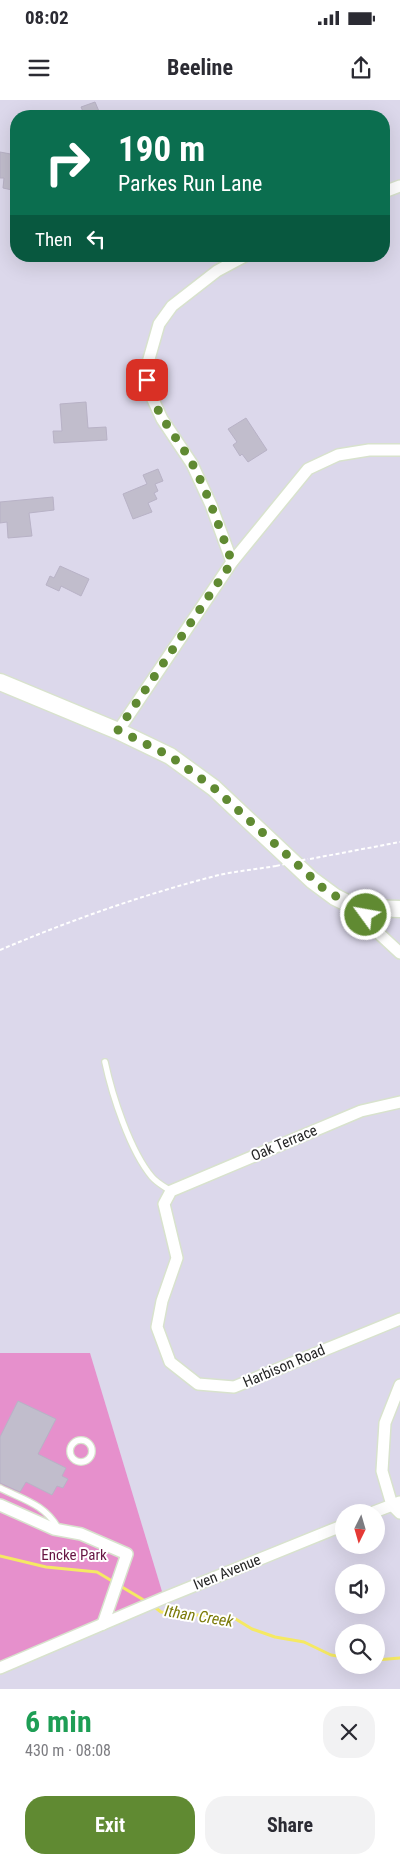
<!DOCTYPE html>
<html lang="en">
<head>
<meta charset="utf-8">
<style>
	body { margin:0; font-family:"Roboto Condensed",sans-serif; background:#f2f2f3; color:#2b2b33; height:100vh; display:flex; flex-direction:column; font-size:19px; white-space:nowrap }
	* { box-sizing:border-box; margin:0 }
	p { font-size:16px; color:#7c7c81 }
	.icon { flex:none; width:28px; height:28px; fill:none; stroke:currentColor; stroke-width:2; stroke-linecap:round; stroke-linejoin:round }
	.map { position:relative; height:1589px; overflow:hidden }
	.drawer { display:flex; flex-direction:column; background:#fff; flex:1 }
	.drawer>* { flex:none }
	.top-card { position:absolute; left:10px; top:10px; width:380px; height:152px; border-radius:20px; box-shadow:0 5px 20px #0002; background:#0b6e4f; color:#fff; overflow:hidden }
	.needle { width:32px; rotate:185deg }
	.fabs { position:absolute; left:335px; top:1404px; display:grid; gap:10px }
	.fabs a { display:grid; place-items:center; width:50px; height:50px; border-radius:50%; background:#fff; box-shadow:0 5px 20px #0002; font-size:25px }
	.pin { position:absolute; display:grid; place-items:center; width:42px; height:42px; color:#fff; margin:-21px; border-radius:10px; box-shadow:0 2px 8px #0006 }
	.me { position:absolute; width:55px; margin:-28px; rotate:302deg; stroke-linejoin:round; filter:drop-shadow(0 0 4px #0008) }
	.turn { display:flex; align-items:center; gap:18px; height:105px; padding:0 25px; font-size:22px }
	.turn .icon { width:65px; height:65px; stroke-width:2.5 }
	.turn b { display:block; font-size:35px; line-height:42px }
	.then { display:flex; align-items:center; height:48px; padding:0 25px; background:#0003; gap:10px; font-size:19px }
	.round { display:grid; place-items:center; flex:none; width:52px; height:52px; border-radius:20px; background:#f2f2f3 }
	.summary { display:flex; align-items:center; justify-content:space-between; height:85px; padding:0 25px }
	h1 { font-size:30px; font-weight:700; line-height:38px; color:#1e9e55 }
	.button { display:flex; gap:10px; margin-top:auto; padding:10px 25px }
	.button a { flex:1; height:58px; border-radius:20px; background:#608a32; color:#fff; font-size:20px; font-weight:700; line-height:58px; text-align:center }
	.button a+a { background:#f2f2f3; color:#2b2b33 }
	.status { display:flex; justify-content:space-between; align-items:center; height:35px; padding:0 25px; background:#fff; direction:ltr }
	.status svg { height:14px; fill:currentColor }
	header { display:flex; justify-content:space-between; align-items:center; height:65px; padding:0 25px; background:#fff; font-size:22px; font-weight:700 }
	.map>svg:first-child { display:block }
	.green { fill:#e690cc }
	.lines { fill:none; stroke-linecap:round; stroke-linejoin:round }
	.stream { stroke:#f5e963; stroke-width:3 }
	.building { fill:#c1bdcc; stroke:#b8b2c6 }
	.service-casing { stroke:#d8e2cd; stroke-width:8 }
	.minor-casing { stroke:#d8e2cd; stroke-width:14 }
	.secondary-casing { stroke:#d8e2cd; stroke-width:19 }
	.path { stroke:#fff; stroke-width:2; stroke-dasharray:4 2.5; stroke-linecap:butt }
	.service { stroke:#fff; stroke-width:5.5 }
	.minor { stroke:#fff; stroke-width:11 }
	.secondary { stroke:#fff; stroke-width:16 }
	.path-bridge { stroke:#fff; stroke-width:2; stroke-dasharray:4 2.5; stroke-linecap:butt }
	.route { stroke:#608a32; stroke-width:9; stroke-dasharray:0 16.2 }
	.labels { text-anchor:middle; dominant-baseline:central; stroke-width:4; stroke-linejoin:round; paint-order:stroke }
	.street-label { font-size:15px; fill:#272727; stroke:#fff }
	.park-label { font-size:15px; fill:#671543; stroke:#fff }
	.water-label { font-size:16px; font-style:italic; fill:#7b7a08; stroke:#fff }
</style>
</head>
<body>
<div class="status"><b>08:02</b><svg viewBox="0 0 49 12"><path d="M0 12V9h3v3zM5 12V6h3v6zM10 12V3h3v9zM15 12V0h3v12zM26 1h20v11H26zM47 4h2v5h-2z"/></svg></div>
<header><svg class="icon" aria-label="menu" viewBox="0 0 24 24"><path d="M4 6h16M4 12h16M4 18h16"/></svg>Beeline<svg class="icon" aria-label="share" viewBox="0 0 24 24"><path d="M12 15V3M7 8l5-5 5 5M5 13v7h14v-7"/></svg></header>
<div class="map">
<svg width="400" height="1589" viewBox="0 0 400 1589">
	<rect width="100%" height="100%" fill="#dcd8eb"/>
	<path class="green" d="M0,1253H90L164,1498L0,1568Z"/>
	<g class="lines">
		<g class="stream">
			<path d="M0,1456L46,1467L97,1472L147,1502"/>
			<path d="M152,1505L161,1512L234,1518L252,1529L275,1537L304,1542L331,1555L344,1557"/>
			<path d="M376,1560L400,1558"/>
		</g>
	</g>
	<g class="building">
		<path d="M95,2L101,16H85L81,7Z"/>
		<path d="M0,52L16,55V77H14L12,90L3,88L4,78H0Z"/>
		<path d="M86,302L88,328L106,327L107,340L54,343L53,331H62L60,304Z"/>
		<path d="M246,318L267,350L248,362L242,354L240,356L233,345L237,342L228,329Z"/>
		<path d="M158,369L163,381L155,384L158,391L154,393L157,399L148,403L152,412L133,419L123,394L147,384L143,375Z"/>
		<path d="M53,397L54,410L29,413L32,436L8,438L7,422L0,423V402Z"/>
		<path d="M60,466L89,479L81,496L61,486L59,491L46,485L50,476L54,478Z"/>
		<path d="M18,1301L56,1319L38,1354L66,1368L62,1376L68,1379L63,1388L57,1386L52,1395L26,1382L20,1392L0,1383V1337Z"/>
	</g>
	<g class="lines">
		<g class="service-casing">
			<g id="service">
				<path d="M105,962C112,995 130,1051 152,1077C157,1083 165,1087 171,1091"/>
				<circle cx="81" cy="1351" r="11"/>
				<path d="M0,1388C24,1400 44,1404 58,1428"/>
			</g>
		</g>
		<g class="minor-casing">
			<g id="minor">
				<path d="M384,92L400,86"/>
				<path d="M232,462L211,405L192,364L162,319L149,291L147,266L159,224L172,206L217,171L245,156"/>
				<path d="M118,631L232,462L308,369L338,355L369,350H400"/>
				<path d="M365,808L372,827L400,853"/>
				<path d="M400,1002L361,1011L171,1091L164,1104L177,1158L162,1201L157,1227L170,1262L198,1284L234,1287L400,1219"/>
				<path d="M400,1285L385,1323L382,1371L392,1405L400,1413"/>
				<path d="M0,1405L54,1429L81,1434L127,1454L103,1524"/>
				<path d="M374,1412L400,1402"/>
				<path d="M0,1568L164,1498L344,1425"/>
			</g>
		</g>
		<g class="secondary-casing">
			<path id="secondary" d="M0,582L118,631L170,656L214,688L312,780L335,797L345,802L365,808L400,809"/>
		</g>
		<g class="path">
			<path d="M310,759L400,742"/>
			<path d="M0,850C71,820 145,794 219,775C238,771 257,769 276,766"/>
		</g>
		<use href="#service" class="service"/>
		<use href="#minor" class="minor"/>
		<use href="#secondary" class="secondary"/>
		<path class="path-bridge" d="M276,766L308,759"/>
	</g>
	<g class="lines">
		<path class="route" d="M147,280C154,314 177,336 193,365C209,396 220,429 232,462L118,630L170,656L214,688L323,788L345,802L365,808L366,815"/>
	</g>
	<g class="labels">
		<g class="street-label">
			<text transform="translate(284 1043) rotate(-23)">Oak Terrace</text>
			<text transform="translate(284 1266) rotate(-23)">Harbison Road</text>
			<text transform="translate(227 1472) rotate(-22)">Iven Avenue</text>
		</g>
		<g class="park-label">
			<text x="74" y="1455">Encke Park</text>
		</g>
		<g class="water-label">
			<text transform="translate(199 1516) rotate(9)">Ithan Creek</text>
		</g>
	</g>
</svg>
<div class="fabs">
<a><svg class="needle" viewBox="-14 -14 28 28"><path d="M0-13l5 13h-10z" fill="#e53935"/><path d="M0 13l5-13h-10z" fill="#7c7c81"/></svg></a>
<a><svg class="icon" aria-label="sound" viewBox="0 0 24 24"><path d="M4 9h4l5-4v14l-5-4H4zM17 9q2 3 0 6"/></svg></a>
<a><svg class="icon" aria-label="search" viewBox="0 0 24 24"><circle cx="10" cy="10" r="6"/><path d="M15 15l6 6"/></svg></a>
</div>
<div class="pin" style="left:147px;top:280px;background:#d93025"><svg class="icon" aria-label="arrive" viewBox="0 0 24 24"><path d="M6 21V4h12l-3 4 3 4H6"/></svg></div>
<svg class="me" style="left:366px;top:815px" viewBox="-20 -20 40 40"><circle r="17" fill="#608a32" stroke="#fff" stroke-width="3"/><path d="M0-11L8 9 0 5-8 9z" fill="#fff"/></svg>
<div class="top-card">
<div class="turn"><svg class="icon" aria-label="right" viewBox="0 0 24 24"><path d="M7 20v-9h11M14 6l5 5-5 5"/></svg><div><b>190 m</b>Parkes Run Lane</div></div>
<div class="then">Then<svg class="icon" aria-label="left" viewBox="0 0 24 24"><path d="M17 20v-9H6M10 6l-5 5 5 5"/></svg></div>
</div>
</div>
<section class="drawer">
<div class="summary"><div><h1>6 min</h1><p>430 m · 08:08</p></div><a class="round"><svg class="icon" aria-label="close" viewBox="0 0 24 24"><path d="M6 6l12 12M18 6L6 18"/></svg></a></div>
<div class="button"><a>Exit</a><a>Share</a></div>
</section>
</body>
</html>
